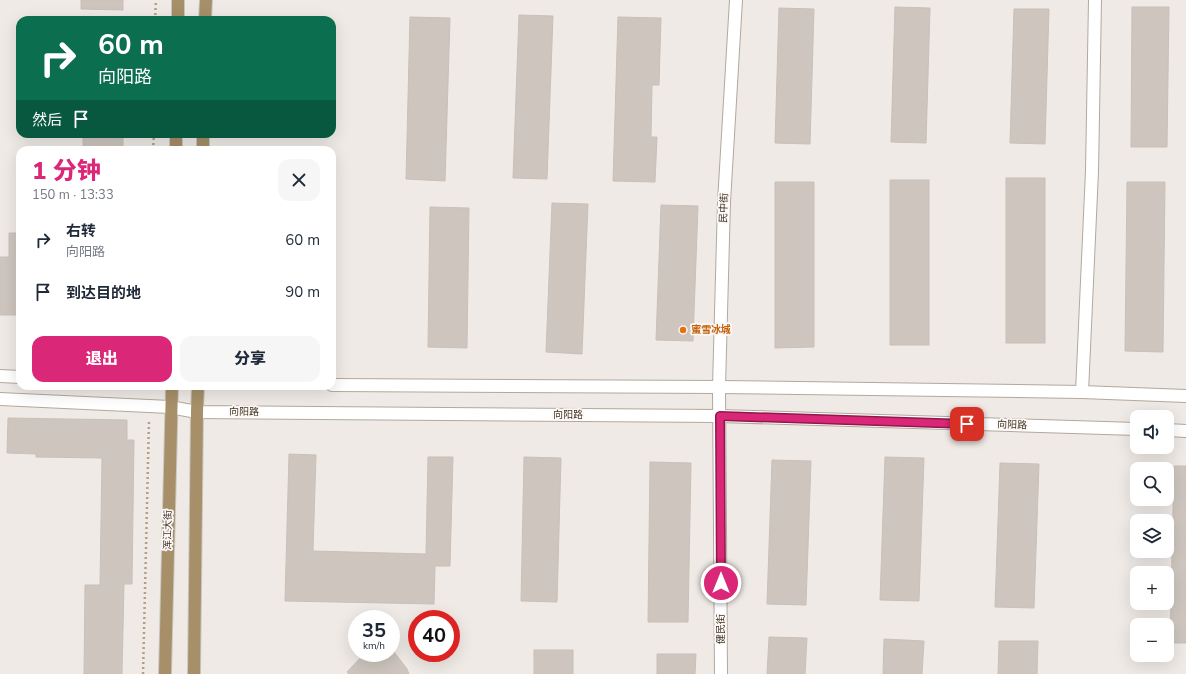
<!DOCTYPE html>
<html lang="zh">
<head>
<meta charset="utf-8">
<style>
	body { margin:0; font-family:"Nunito Sans","Noto Sans SC",sans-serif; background:#f6f6f7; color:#1f2937; height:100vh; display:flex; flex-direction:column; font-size:15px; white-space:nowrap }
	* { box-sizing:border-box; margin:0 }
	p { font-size:13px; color:#747a83 }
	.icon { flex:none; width:22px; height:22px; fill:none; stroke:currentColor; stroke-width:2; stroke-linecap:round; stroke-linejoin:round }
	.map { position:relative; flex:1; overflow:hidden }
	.details { position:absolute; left:16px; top:146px; width:320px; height:244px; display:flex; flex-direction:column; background:#fff; border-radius:12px; box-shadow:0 4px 16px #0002 }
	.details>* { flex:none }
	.hud { position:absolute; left:16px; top:16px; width:320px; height:122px; border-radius:12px; box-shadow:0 4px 16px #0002; background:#0b6e4f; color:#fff; overflow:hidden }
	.fabs { position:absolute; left:1130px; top:410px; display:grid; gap:8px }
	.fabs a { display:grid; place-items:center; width:44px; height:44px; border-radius:8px; background:#fff; box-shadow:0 4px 16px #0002; font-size:20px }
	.speed { position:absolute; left:348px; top:610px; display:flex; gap:8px; font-size:20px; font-weight:700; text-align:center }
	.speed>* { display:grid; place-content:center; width:52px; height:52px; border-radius:50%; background:#fff; box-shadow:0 4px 16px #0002; line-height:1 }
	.speed small { font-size:10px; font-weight:400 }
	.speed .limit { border:6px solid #d22; background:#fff; color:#111 }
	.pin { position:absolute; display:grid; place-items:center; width:34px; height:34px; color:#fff; margin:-17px; border-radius:8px; box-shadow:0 2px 6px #0006 }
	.me { position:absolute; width:44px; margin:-22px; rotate:0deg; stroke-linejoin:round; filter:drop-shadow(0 0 3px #0008) }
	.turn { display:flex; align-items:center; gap:14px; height:84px; padding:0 16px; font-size:18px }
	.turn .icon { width:52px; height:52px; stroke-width:2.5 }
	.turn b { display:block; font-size:28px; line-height:34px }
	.then { display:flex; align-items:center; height:38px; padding:0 16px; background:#0003; gap:8px; font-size:15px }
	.round { display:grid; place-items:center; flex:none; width:42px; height:42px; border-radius:12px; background:#f6f6f7 }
	.summary { display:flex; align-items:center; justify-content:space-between; height:68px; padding:0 16px }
	h1 { font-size:24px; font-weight:800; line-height:30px; color:#db2777 }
	.action { display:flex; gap:8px; margin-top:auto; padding:8px 16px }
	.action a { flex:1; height:46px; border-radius:12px; background:#db2777; color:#fff; font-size:16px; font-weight:800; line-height:46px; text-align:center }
	.action a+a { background:#f6f6f7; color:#1f2937 }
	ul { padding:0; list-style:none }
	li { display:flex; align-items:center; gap:12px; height:52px; padding:0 16px }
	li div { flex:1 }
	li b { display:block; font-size:15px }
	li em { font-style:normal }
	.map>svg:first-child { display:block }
	.building { fill:#cdc5be; stroke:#c9c0b8 }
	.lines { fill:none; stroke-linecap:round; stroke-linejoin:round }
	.minor-casing { stroke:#b1a9a0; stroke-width:14 }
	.tertiary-casing { stroke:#b1a9a0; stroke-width:14 }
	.secondary-casing { stroke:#b3a89b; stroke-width:14 }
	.primary-casing { stroke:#cac7c2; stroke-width:14 }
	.path { stroke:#b49f85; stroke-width:2.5; stroke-dasharray:2 3; stroke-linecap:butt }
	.minor { stroke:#fff; stroke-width:12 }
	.tertiary { stroke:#fff; stroke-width:12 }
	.secondary { stroke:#fff; stroke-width:12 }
	.primary { stroke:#a68f69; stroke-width:12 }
	.route-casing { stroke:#8e194d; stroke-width:10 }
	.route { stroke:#db2777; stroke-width:7 }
	.food-dot { fill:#e8710a; stroke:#fbf8f7; stroke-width:1.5 }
	.labels { text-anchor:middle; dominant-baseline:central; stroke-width:3.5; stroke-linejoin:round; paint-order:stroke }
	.street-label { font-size:10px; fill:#423624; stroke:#fbf8f7 }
	.food-label { font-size:10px; font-weight:bold; fill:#c56008; stroke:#fbf8f7; text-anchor:start }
</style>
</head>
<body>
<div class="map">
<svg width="1186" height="674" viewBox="0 0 1186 674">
	<rect width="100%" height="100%" fill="#efeae6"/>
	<g class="building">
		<path d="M81,0H123V10L81,9Z"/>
		<path d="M895,7L930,8L926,143L891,142Z"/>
		<path d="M1132,7H1169L1167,147H1131Z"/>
		<path d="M779,8L814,9L810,144L775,143Z"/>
		<path d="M1014,9H1049L1045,144L1010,143Z"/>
		<path d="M519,15L553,16L547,179L513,178Z"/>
		<path d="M410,17L450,18L445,181L406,179Z"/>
		<path d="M618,17L661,18L659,85H652L651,137H657L655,182L613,181Z"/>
		<rect x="83" y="134" width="40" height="16"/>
		<rect x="1006" y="178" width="39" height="165"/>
		<rect x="890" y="180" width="39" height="165"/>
		<path d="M775,182H814V347L775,348Z"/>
		<path d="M1127,182H1165L1163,352L1125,351Z"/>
		<path d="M552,203L588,204L582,354L546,352Z"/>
		<path d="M661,205L698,206L693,341L656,340Z"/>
		<path d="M430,207L469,208L467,348L428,347Z"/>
		<path d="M9,233H20V315H0V257H9Z"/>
		<path d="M8,418L127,420V440H134L132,584H124L122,674H84L85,585H100L102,458L36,457V454L7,453Z"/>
		<path d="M289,454L316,455L313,551L426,554L428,457H453L450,566H435L434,604L285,601Z"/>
		<path d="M524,457L561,458L557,602L521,601Z"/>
		<path d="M885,457L924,458L919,601L880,600Z"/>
		<path d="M772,460L811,461L806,605L767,604Z"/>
		<path d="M650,462L691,463L688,622H648Z"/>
		<path d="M1000,463L1039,464L1034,608L995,607Z"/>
		<path d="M1174,466H1186V643H1170Z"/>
		<path d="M769,637L807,638L805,674H767Z"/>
		<path d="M884,639L924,641L922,674H883Z"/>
		<path d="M999,641H1038L1037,674H998Z"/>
		<path d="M391,648L407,669L409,674H349L347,672L365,653H391Z"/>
		<rect x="534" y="650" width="39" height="24"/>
		<path d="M657,654H696L695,674H657Z"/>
	</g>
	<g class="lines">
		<g class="minor-casing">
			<path id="minor" d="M1082,392L1092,171L1095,0"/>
		</g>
		<g class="tertiary-casing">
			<path id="tertiary" d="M721,674L719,387L724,202L736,0"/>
		</g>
		<g class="secondary-casing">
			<g id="secondary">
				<path d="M0,376L20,377"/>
				<path d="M332,385L719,387L1082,392L1186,396"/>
				<path d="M0,399L170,407L197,412L720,416L1137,429"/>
				<path d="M1167,430L1186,431"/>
			</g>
		</g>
		<g class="primary-casing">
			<g id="primary">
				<path d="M178,20V0"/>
				<path d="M205,20L206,0"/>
				<path d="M176,150V134"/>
				<path d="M203,150V134"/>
				<path d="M165,674L172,386"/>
				<path d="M194,674L197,412L198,386"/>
			</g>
		</g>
		<g class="path">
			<path d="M155,20L156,0"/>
			<path d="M153,150L154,134"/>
			<path d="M143,674L149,420"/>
		</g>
		<use href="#minor" class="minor"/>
		<use href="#tertiary" class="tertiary"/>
		<use href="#secondary" class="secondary"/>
		<use href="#primary" class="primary"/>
	</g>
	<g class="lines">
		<g class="route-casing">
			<path id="route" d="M721,583L720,416L967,424"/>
		</g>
		<use href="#route" class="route"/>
	</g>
	<circle class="food-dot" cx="683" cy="330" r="4"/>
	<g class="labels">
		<g class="street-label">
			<text transform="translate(724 208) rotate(-88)">民中街</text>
			<text transform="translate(244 412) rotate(1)">向阳路</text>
			<text x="568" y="415">向阳路</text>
			<text transform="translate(1012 425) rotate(2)">向阳路</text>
			<text transform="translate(168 530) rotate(-89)">浑江大街</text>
			<text transform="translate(721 629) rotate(-90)">健民街</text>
		</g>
		<g class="food-label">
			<text x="691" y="330">蜜雪冰城</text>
		</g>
	</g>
</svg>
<div class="fabs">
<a><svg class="icon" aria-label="sound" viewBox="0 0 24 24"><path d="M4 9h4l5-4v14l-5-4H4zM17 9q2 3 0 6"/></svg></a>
<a><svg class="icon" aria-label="search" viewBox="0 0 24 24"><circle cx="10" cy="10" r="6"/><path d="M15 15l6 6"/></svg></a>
<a><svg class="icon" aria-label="layers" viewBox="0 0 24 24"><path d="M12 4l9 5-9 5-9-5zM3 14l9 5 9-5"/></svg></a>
<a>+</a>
<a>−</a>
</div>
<div class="speed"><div>35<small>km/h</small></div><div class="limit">40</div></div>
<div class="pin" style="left:967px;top:424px;background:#d93025"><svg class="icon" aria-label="arrive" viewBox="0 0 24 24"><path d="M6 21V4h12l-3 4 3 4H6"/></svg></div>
<svg class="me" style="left:721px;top:583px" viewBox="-20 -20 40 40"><circle r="17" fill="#db2777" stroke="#fff" stroke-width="3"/><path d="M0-11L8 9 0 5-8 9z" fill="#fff"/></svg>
<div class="hud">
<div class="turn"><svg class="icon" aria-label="right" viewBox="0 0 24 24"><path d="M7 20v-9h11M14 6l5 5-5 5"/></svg><div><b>60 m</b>向阳路</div></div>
<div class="then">然后<svg class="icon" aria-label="arrive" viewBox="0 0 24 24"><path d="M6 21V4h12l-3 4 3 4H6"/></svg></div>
</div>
<section class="details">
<div class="summary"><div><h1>1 分钟</h1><p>150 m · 13:33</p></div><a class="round"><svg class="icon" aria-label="close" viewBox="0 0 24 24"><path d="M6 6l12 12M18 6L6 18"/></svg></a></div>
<ul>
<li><svg class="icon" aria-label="right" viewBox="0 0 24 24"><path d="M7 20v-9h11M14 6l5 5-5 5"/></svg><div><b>右转</b><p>向阳路</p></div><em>60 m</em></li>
<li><svg class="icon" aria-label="arrive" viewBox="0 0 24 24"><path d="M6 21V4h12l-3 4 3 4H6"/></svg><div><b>到达目的地</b></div><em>90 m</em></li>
</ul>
<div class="action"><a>退出</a><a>分享</a></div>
</section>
</div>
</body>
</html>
